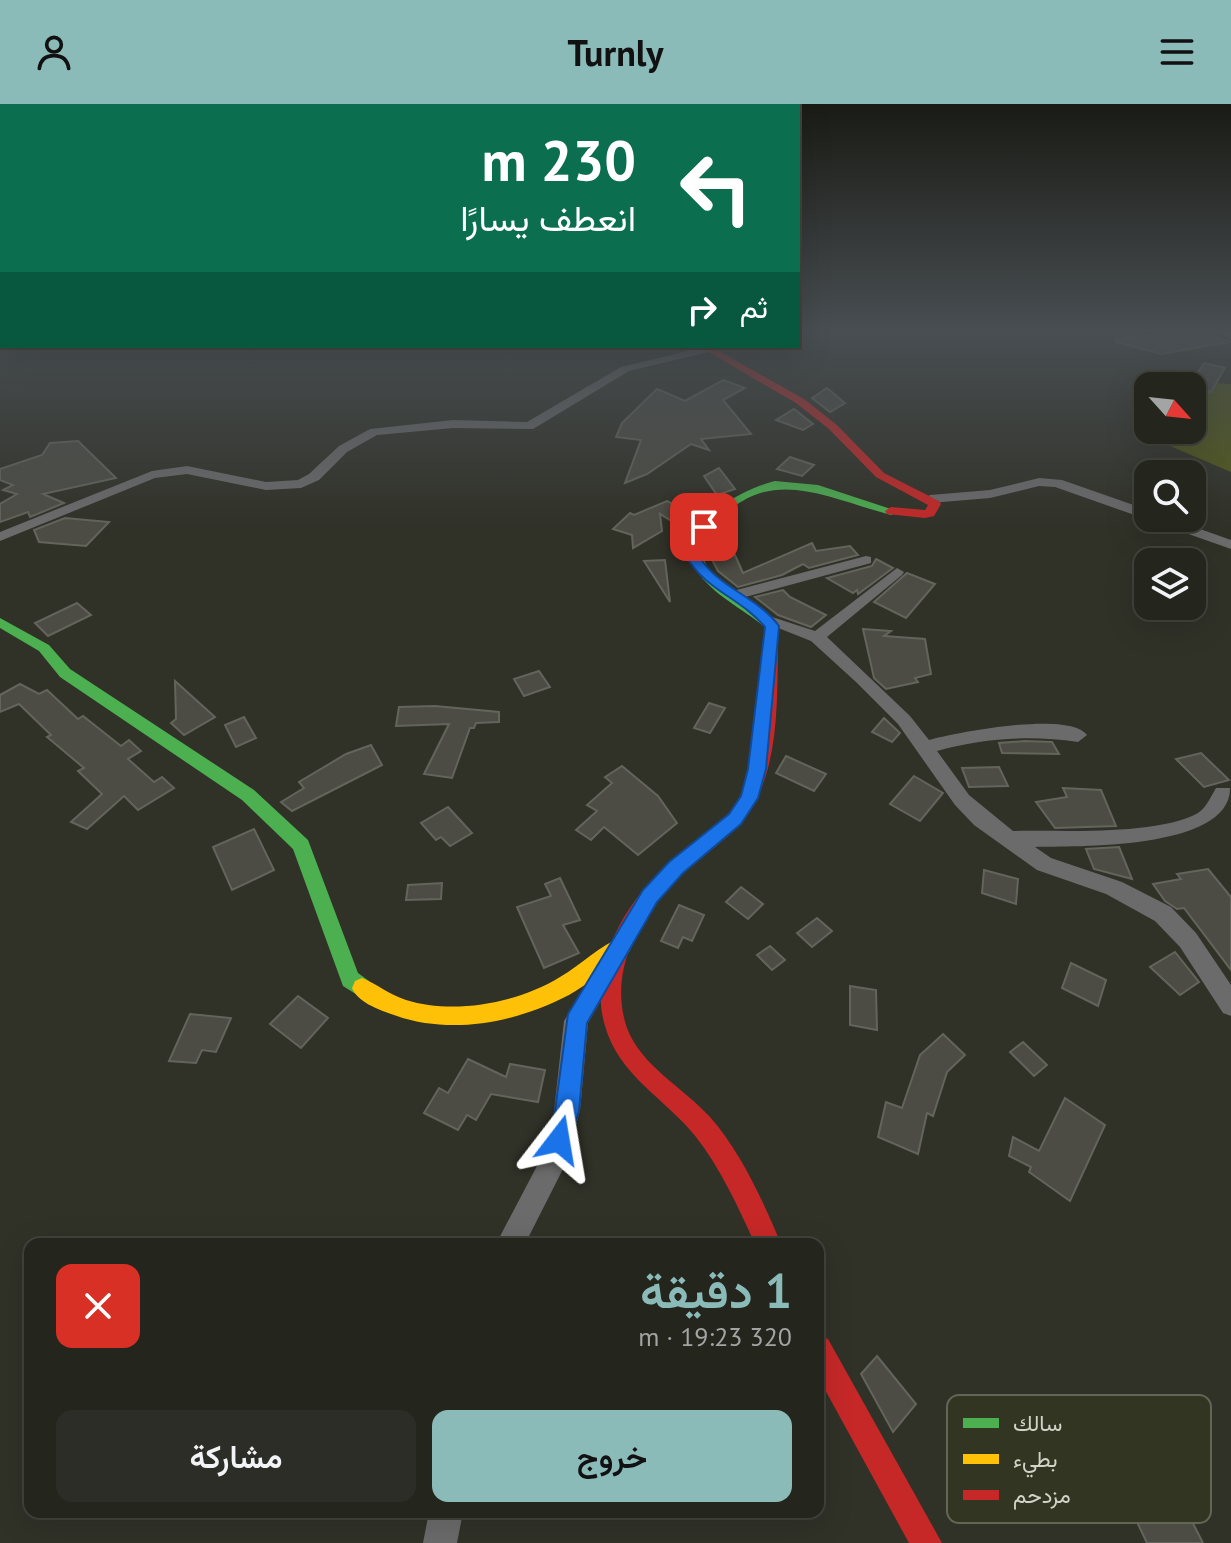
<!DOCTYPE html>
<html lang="ar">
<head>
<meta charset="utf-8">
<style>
	body { margin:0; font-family:"PT Sans",Vazirmatn,sans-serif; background:#2c2d26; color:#f1f3f6; direction:rtl; height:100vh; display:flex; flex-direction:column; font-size:30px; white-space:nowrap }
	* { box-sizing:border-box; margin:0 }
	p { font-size:26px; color:#a3a5a4 }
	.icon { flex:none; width:44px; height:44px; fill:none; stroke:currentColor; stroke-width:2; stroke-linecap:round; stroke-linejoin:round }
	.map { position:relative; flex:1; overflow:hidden; direction:ltr }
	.drawer { position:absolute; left:24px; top:1134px; width:800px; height:280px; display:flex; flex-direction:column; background:#24251d; border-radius:16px; box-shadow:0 8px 32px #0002,0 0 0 2px #41423b; direction:rtl }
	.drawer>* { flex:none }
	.banner { position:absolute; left:0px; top:0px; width:800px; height:244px; box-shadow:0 8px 32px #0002,0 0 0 2px #41423b; direction:rtl; background:#0b6e4f; color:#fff; overflow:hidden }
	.needle { width:52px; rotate:117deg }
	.buttons { position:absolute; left:1134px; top:268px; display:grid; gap:16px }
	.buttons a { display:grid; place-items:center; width:72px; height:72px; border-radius:16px; background:#24251d; box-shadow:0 8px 32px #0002,0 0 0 2px #41423b; font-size:40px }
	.pin { position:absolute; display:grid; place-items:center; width:68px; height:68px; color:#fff; margin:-34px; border-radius:16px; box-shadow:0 4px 12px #0006 }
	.me { position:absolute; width:88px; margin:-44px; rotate:14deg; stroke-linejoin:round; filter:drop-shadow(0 0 6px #0008) }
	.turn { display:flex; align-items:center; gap:28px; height:168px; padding:0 32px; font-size:36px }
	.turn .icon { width:104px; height:104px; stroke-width:2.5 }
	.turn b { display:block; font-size:56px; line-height:68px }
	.then { display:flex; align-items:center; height:76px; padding:0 32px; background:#0003; gap:16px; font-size:30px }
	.round { display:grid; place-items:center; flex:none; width:84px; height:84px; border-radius:16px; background:#2c2d26 }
	.summary { display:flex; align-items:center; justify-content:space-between; height:136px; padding:0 32px }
	h1 { font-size:48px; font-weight:600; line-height:60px; color:#8bbbb9 }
	.button { display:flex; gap:16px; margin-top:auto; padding:16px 32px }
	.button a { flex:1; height:92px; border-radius:16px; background:#8bbbb9; color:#111; font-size:32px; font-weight:600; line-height:92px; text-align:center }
	.button a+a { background:#2c2d26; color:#f1f3f6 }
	header { display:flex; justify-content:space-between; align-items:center; height:104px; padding:0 32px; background:#8bbbb9; color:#111; font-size:36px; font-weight:600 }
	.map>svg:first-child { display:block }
	.green { fill:#545b16 }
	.building { fill:#4c4c44; stroke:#63645b; stroke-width:2 }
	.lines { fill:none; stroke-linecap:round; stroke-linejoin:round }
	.street { fill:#6c6b6c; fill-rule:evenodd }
	.fast { fill:#4caf50; fill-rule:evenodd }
	.slow { fill:#ffc107; fill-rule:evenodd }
	.jam { fill:#c62828; fill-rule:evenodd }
	.route { fill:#1a73e8; stroke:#114b97; stroke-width:2 }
	.key { fill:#333523; stroke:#636555; stroke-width:2 }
	.key-label { font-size:22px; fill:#d2d4c8 }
</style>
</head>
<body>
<header><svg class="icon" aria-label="menu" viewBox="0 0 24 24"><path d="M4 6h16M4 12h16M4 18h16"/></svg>Turnly<svg class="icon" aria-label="person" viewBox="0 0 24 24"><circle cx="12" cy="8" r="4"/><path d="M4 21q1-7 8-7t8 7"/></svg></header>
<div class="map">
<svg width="1231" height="1439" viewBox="0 0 1231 1439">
	<rect width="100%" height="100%" fill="#303127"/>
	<path class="green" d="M1215,279L1231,280V368L1156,336L1153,326H1192V283Z"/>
	<g class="building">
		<path d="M1197,226H1209L1212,231L1229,238L1161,250L1116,238V235L1182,228L1188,231Z"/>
		<path d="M1204,259L1225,264L1211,288L1190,282Z"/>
		<path d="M723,276L745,284L723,296L751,330L701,335L709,346L691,340L647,370L625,379L641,336L616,333L622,319L657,285L685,297Z"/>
		<path d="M827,284L845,299L830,308L812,294Z"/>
		<path d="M794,305L813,320L803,326L776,316Z"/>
		<path d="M78,337L116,374L43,390L64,399L30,413L28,408L0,418V400L17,390L3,386L13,381L0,376V365L42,351L50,339Z"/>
		<path d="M790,353L814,361L802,372L777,365Z"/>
		<path d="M719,364L735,385L717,391L704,372Z"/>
		<path d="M667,397L700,415L683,424L660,410L662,427L633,444L632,431L613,425L630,409L634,411Z"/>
		<path d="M65,414L109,418L86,442L39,438L34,426Z"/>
		<path d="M812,439L816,447L850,442L858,451L809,464L803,460L782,471L738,483L718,467L710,452L735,451L743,469Z"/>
		<path d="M876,455L893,464L858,490L857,486L853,489L827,474L872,462Z"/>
		<path d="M665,456L670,498L644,457Z"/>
		<path d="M907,469L935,480L906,514L874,498Z"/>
		<path d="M783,486L790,493L826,511L811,523L778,511L755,493Z"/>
		<path d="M77,499L91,511L48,532L35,519Z"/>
		<path d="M863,525L891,527L884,532L925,535L931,570L915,574L918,578L886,585L874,574Z"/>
		<path d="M539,567L550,583L524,592L514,575Z"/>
		<path d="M175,577L215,613L184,631L171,619L176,615Z"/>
		<path d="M20,580L39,590L47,586L78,615L83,612L121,642L129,636L141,647L128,655L154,678L162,673L174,684L138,706L124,692L87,725L71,718L102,690L78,667L84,664L47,633L51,631L19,600L0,608V591Z"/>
		<path d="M709,599L725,604L710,629L694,624Z"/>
		<path d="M435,602L499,608V618L476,619L474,624H470L452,674L424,670L449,620L396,622L399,603Z"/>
		<path d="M244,613L256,634L236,643L225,621Z"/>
		<path d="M884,614L900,629L892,638L872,628Z"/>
		<path d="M1025,637L1052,638L1059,650L1002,649L999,639Z"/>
		<path d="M371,641L382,661L292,707L281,698L304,684L299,678L346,650Z"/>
		<path d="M1201,649L1229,676L1204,683L1176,655Z"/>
		<path d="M786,652L826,670L814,687L776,669Z"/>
		<path d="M622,662L658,692L677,719L638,751L604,723L591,736L576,726L597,707L587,701L612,679L605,673Z"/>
		<path d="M999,663L1008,682L969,683L962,664Z"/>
		<path d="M914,672L943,689L920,717L890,700Z"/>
		<path d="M1063,684L1101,686L1116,722L1055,724L1036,698L1067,693Z"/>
		<path d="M448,703L472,729L450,742L441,733L436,736L421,719Z"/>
		<path d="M254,725L274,766L232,786L213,743Z"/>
		<path d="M1119,743L1132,775L1094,765L1086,745Z"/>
		<path d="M1208,765L1231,793V866L1184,804L1177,805L1165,797L1153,780L1181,775L1177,770Z"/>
		<path d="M984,766L1018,775L1016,800L982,789Z"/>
		<path d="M560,774L580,816L563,821L579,849L544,864L517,803L551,792L545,780Z"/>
		<path d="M442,779L441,795L406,796L408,781Z"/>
		<path d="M741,783L763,800L748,815L726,798Z"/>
		<path d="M679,801L704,811L692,837L683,833L678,844L661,837Z"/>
		<path d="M817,814L832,827L812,843L797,829Z"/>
		<path d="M770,842L785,856L772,866L757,851Z"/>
		<path d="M1175,848L1199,878L1180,891L1150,863Z"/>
		<path d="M1071,859L1106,876L1098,902L1062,884Z"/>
		<path d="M850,882L876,886L877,926L850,921Z"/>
		<path d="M298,892L328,914L301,944L270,920Z"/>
		<path d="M190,910L231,914L216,948L202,946L196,959L169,957Z"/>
		<path d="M943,930L965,951L947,968L933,1012L927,1009L918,1050L878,1033L886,998L902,1004L920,951Z"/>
		<path d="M1023,938L1047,961L1034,972L1010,948Z"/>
		<path d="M468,955L506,973L510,960L545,966L538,998L491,990L476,1016L467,1011L458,1026L424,1009L439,984L448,989Z"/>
		<path d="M1065,994L1105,1021L1070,1097L1029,1068L1031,1063L1009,1052L1013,1033L1039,1047Z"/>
		<path d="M877,1252L916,1300L893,1328L861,1270Z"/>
		<path d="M1174,1382L1203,1439H1147L1127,1397Z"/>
	</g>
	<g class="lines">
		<g class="street">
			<path d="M1212,226L1231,228V235L1213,228Z"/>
			<path d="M708,242L713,243V247L629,267L533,325L453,324L377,331L347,348L319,376L301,384L266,386L187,370L155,374L0,437V428L152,367L187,362L266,378L298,376L309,370L339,342L370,325L453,316L527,318L621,263Z"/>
			<path d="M1039,374L1062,376L1148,406V414H1169L1231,436V445L1055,383L1039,382L990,394L930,399L923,395L930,391L990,386Z"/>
			<path d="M866,452L871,453V459L734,496L726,491L729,488Z"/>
			<path d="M897,464L904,468L902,471L827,533L910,612L929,636C956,629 1069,606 1087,631L1078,638C1030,631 984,634 937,647L969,691L1013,727C1061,726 1156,732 1198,709C1207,703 1211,692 1216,684H1230C1231,747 1072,742 1035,743L1051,754L1122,778L1171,803L1196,829L1231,881V912L1223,909L1180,843L1155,817L1106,790L1037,766L974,721L955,701L898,620L856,578L811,537L758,516L766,511L815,527Z"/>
			<path d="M607,856L615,859L618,866L588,919L580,1007L563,1065L525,1140H496L538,1060L554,1007L564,917L599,859Z"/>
			<path d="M429,1408H463L457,1439H423Z"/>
		</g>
		<g class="fast">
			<path d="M775,377L818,381L897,407L891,411C823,393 765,357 711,426C701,438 700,453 709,465C726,488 756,501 777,519L778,545L771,550L764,545L765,523C743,505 713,491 697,467C667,424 742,385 775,377Z"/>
			<path d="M0,514L49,541L70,565L254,686L308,736L358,869L369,877L372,884L369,891L362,894L343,882L293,745L242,696L60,573L39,547L0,524Z"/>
		</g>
		<path class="slow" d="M622,833L629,836L632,842L629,848C609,863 590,879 569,891C515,919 449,932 391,910C377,905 358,898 352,884L355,877L362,874C377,880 390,891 406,896C454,911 518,899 560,873C581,861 600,841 622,833Z"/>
		<g class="jam">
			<path d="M698,242H710L804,295L837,321L884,369L939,397L941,400L934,412L925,414L887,410L885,407L891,403L925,406L928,401L876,373L829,325L796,299Z"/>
			<path d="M771,540L778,545C777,596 779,654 754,700C739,728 713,743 689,764C645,802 606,863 627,924C641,962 684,984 710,1013C741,1048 763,1097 781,1140H755C738,1103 721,1065 696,1033C666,995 619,972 605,922C586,858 630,791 677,752C699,734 726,720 739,694C763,649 761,594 764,545Z"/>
			<path d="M818,1231L828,1235L942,1439H909L818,1273Z"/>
		</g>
	</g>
	<linearGradient id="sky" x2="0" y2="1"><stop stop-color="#1a1b15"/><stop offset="0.53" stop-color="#484e52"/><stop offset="1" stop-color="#484e52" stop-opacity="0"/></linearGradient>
	<rect width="1231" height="427" fill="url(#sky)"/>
	<path class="route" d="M699,420L710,423L699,452C717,483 758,493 779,522L766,665L758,694L741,720L683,769L657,798L587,919L579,1007L567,1045L559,1048L550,1045L547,1036L555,1007L568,910L643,786L669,758L729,710L741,692L748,665L765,523C742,495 704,485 686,452Z"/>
	<rect x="947" y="1291" width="264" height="128" rx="12" class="key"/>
	<rect x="963" y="1314" width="36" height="10" fill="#4caf50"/>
	<rect x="963" y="1350" width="36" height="10" fill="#ffc107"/>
	<rect x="963" y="1386" width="36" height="10" fill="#c62828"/>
	<g class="key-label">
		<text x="1013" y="1327">سالك</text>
		<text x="1013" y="1363">بطيء</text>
		<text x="1013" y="1399">مزدحم</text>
	</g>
</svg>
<div class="buttons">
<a><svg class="needle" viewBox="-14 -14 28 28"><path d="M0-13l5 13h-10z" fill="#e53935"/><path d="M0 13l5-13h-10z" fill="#a3a5a4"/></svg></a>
<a><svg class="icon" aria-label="search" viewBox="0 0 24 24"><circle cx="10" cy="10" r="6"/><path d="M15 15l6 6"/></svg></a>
<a><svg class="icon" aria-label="layers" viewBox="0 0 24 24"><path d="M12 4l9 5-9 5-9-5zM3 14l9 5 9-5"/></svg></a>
</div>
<div class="pin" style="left:704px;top:423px;background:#d93025"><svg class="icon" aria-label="arrive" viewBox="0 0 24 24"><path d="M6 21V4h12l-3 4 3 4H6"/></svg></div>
<svg class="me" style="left:559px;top:1036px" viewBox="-20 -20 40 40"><path d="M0-17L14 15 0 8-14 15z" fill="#1a73e8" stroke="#fff" stroke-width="4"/></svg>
<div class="banner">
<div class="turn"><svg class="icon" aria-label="left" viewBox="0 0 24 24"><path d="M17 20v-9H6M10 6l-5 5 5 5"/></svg><div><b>230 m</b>انعطف يسارًا</div></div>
<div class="then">ثم<svg class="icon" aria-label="right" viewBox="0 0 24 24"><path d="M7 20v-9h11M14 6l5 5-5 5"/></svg></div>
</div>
<section class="drawer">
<div class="summary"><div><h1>1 دقيقة</h1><p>320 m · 19:23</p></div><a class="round" style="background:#d93025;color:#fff"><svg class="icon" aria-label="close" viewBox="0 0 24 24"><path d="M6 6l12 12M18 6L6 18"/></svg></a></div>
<div class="button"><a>خروج</a><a>مشاركة</a></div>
</section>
</div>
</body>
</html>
